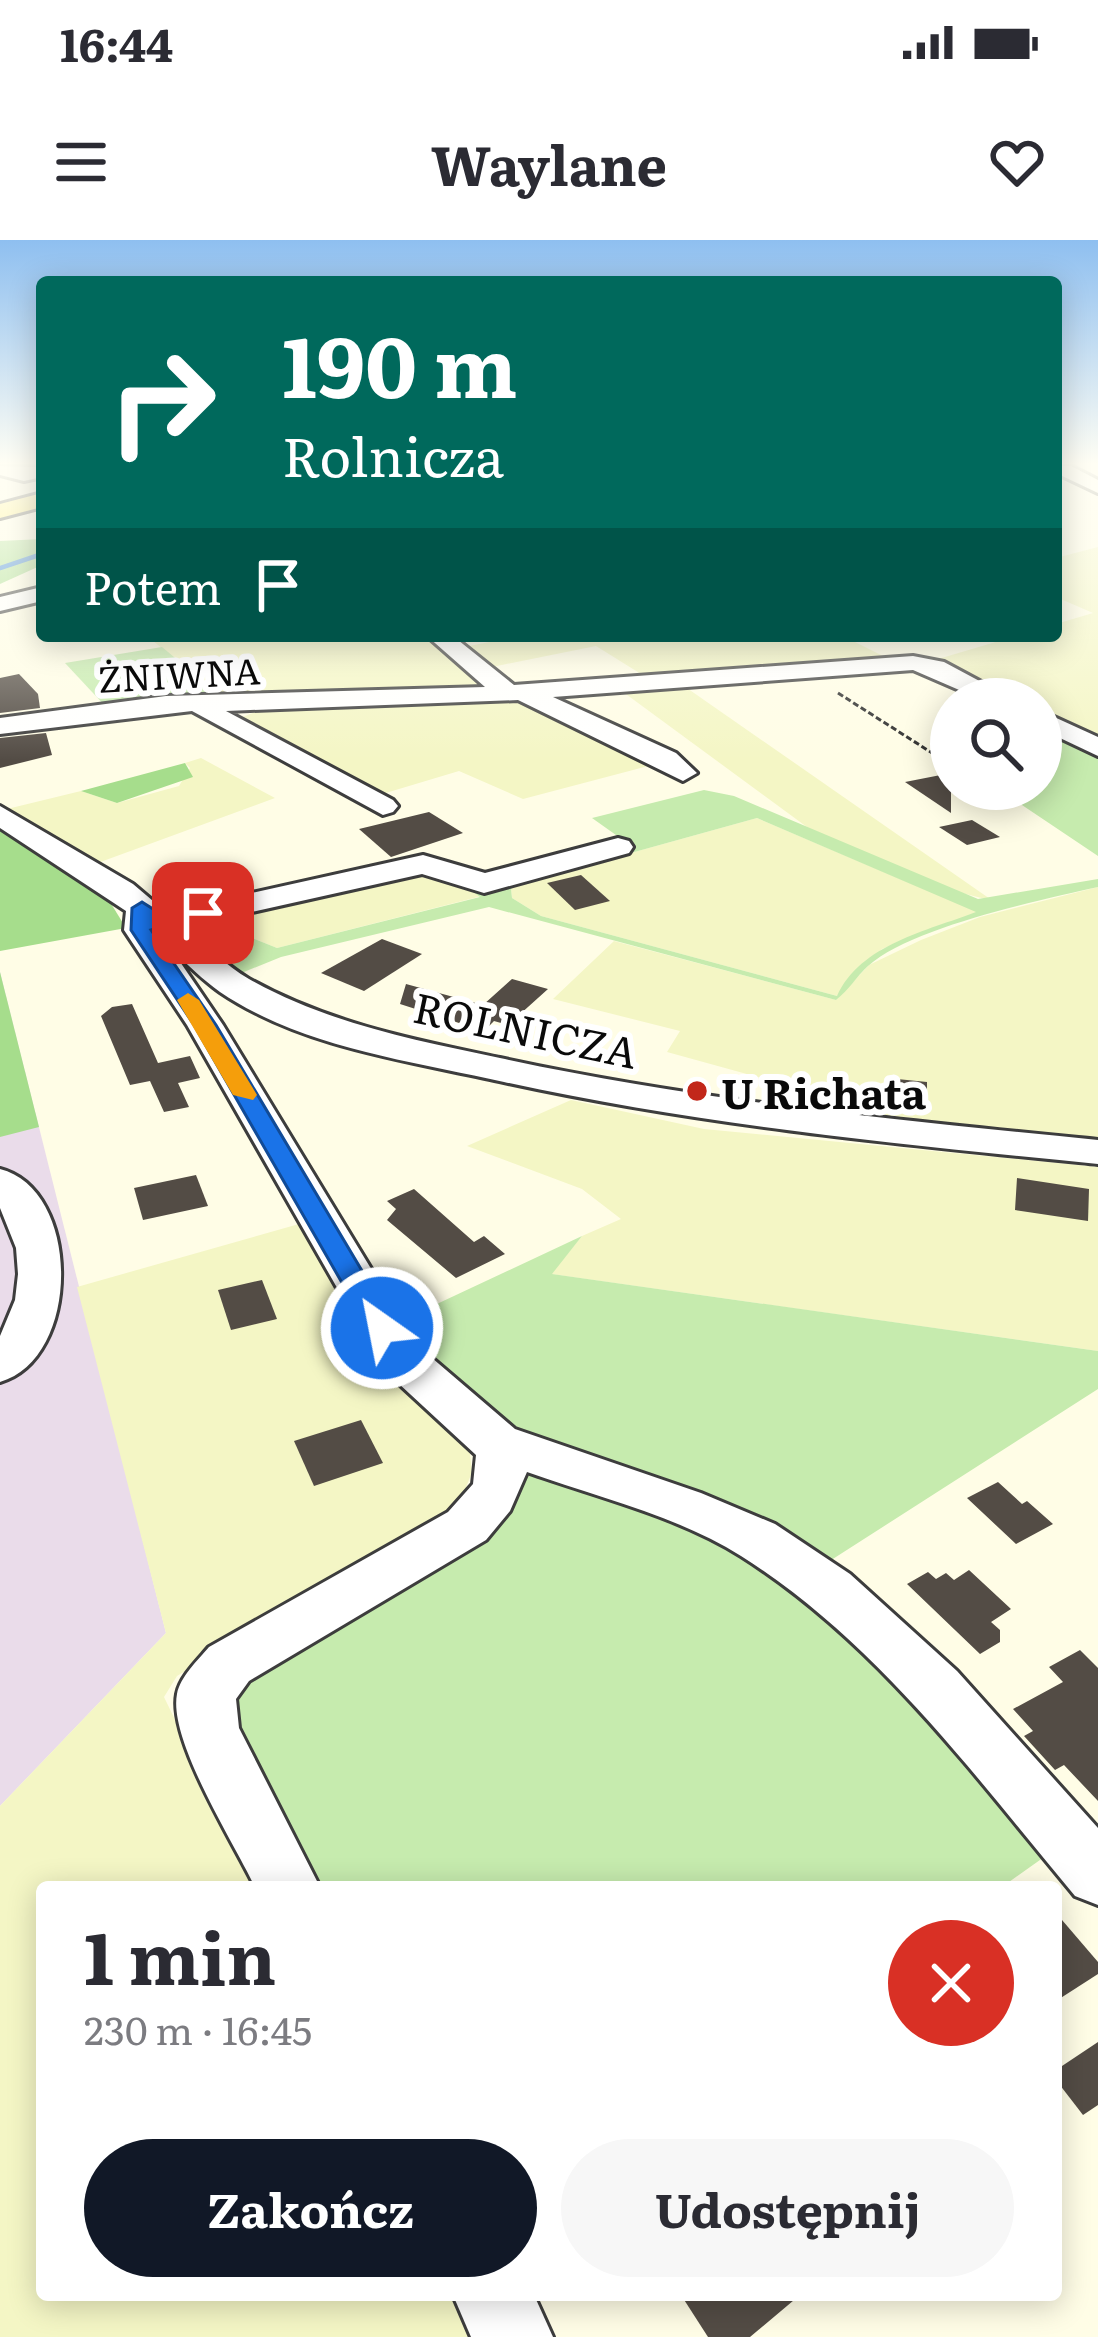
<!DOCTYPE html>
<html lang="pl">
<head>
<meta charset="utf-8">
<style>
	body { margin:0; font-family:Literata,serif; background:#f7f7f7; color:#2b2b33; height:100vh; display:flex; flex-direction:column; font-size:45px; white-space:nowrap }
	* { box-sizing:border-box; margin:0 }
	p { font-size:39px; color:#7c7c81 }
	.icon { flex:none; width:66px; height:66px; fill:none; stroke:currentColor; stroke-width:2; stroke-linecap:round; stroke-linejoin:round }
	.map { position:relative; flex:1; overflow:hidden }
	.drawer { position:absolute; left:36px; top:1641px; width:1026px; height:420px; display:flex; flex-direction:column; background:#fff; border-radius:12px; box-shadow:0 6px 30px #0003 }
	.drawer>* { flex:none }
	.banner { position:absolute; left:36px; top:36px; width:1026px; height:366px; border-radius:12px; box-shadow:0 6px 30px #0003; background:#00695c; color:#fff; overflow:hidden }
	.fabs { position:absolute; left:930px; top:438px; display:grid; gap:24px }
	.fabs a { display:grid; place-items:center; width:132px; height:132px; border-radius:50%; background:#fff; box-shadow:0 6px 30px #0003; font-size:60px }
	.pin { position:absolute; display:grid; place-items:center; width:102px; height:102px; color:#fff; margin:-51px; border-radius:24px; box-shadow:0 6px 18px #0006 }
	.me { position:absolute; width:132px; margin:-66px; rotate:327deg; stroke-linejoin:round; filter:drop-shadow(0 0 9px #0008) }
	.turn { display:flex; align-items:center; gap:42px; height:252px; padding:0 48px; font-size:54px }
	.turn .icon { width:156px; height:156px; stroke-width:2.5 }
	.turn b { display:block; font-size:84px; line-height:102px }
	.then { display:flex; align-items:center; height:114px; padding:0 48px; background:#0003; gap:24px; font-size:45px }
	.round { display:grid; place-items:center; flex:none; width:126px; height:126px; border-radius:63px; background:#f7f7f7 }
	.headline { display:flex; align-items:center; justify-content:space-between; height:204px; padding:0 48px }
	h1 { font-size:72px; font-weight:700; line-height:90px }
	.primary-button { display:flex; gap:24px; margin-top:auto; padding:24px 48px }
	.primary-button a { flex:1; height:138px; border-radius:72px; background:#111827; color:#fff; font-size:48px; font-weight:700; line-height:138px; text-align:center }
	.primary-button a+a { background:#f7f7f7; color:#2b2b33 }
	.status { display:flex; justify-content:space-between; align-items:center; height:84px; padding:0 60px; background:#fff; direction:ltr }
	.status svg { height:33px; fill:currentColor }
	header { display:flex; justify-content:space-between; align-items:center; height:156px; padding:0 48px; background:#fff; font-size:54px; font-weight:700 }
	.map>svg:first-child { display:block }
	.industrial { fill:#eadcea }
	.farmland { fill:#f4f6c5 }
	.green { fill:#c6ebae; fill-rule:evenodd }
	.forest { fill:#a6dd8c }
	.lines { fill:none; stroke-linecap:round; stroke-linejoin:round }
	.stream { stroke:#297bd6; stroke-width:4.5 }
	.building { fill:#534c45 }
	.minor-casing { stroke:#3d3d3d; stroke-width:6 }
	.major-casing { stroke:#1b1b1b; stroke-width:6 }
	.path { stroke:#2c2c2c; stroke-width:3; stroke-dasharray:6 3; stroke-linecap:butt }
	.minor { fill:#fff; fill-rule:evenodd }
	.major { fill:#ffec56; fill-rule:evenodd }
	.route { fill:#1a73e8; stroke:#114b97; stroke-width:3 }
	.slow { fill:#f59e0b }
	.poi-dot { fill:#c2271a; stroke:#fff; stroke-width:4.5 }
	.labels { text-anchor:middle; dominant-baseline:central; stroke-width:12; stroke-linejoin:round; paint-order:stroke }
	.far-street-label { font-size:36px; fill:#0a0a0a; stroke:#fff }
	.street-label { font-size:42px; fill:#0a0a0a; stroke:#fff }
	.poi-label { font-size:42px; font-weight:bold; fill:#0a0a0a; stroke:#fff; text-anchor:start }
</style>
</head>
<body>
<div class="status"><b>16:44</b><svg viewBox="0 0 49 12"><path d="M0 12V9h3v3zM5 12V6h3v6zM10 12V3h3v9zM15 12V0h3v12zM26 1h20v11H26zM47 4h2v5h-2z"/></svg></div>
<header><svg class="icon" aria-label="menu" viewBox="0 0 24 24"><path d="M4 6h16M4 12h16M4 18h16"/></svg>Waylane<svg class="icon" aria-label="heart" viewBox="0 0 24 24"><path d="M12 20l-8-8c-3-5 5-10 8-4 3-6 11-1 8 4z"/></svg></header>
<div class="map">
<svg width="1098" height="2097" viewBox="0 0 1098 2097">
	<rect width="100%" height="100%" fill="#fffde6"/>
	<path class="industrial" d="M0,732L166,1393L0,1566Z"/>
	<g class="farmland">
		<path d="M1098,307V505L1041,477V459H1004L928,422L1016,396H1056V384L1093,373L1056,357V318Z"/>
		<path d="M147,396H426L491,450L223,458Z"/>
		<path d="M520,396H843L885,417L649,439L596,406L492,427L464,407Z"/>
		<path d="M684,446L993,661L958,652L811,590L619,449Z"/>
		<path d="M508,456L652,525L523,559L459,531L379,555L240,478L263,469Z"/>
		<path d="M201,518L275,558L95,624L7,569L81,551L117,563L179,546L190,528L185,523Z"/>
		<path d="M757,578L978,672L882,709L837,756L541,676L512,658L511,649L519,644Z"/>
		<path d="M431,628L482,656L277,708L207,680Z"/>
		<path d="M1098,647V903L818,877L820,854L667,812L680,791L553,759L614,701L836,760L869,725L921,700L980,677Z"/>
		<path d="M571,860L704,889L1098,927V1111L551,1034L582,996L621,979L582,949L467,906Z"/>
		<path d="M306,982L469,1206L472,1232L463,1255L440,1278L177,1436L164,1457L256,1647H42V2055H453L474,2097H0V1566L166,1393L77,1047Z"/>
	</g>
	<g class="green">
		<path d="M162,407L223,458L107,468L65,423Z"/>
		<path d="M1041,487L1098,515V616L998,549H1041Z"/>
		<path d="M704,550L734,556L978,659L1098,639V647C1040,660 911,687 868,726C856,737 849,750 836,760L489,667L281,717L239,734L228,731L186,690L207,680L277,708L480,657L451,635L475,644L623,600L592,578ZM757,578L976,672C927,691 861,704 837,756L541,676L512,658L511,649L519,644Z"/>
		<path d="M582,996L552,1034L1098,1111V1149L825,1324L751,1276L647,1232L533,1196L478,1165L392,1085Z"/>
		<path d="M530,1233C589,1253 655,1269 710,1298C849,1371 947,1498 1047,1615L1002,1647H307L231,1493L233,1465L243,1442L506,1267Z"/>
	</g>
	<g class="forest">
		<path d="M42,299V325L0,344V301Z"/>
		<path d="M185,523L193,537L117,563L81,551Z"/>
		<path d="M0,585L102,649L126,688L0,711Z"/>
		<path d="M0,732L39,887L0,897Z"/>
	</g>
	<g class="lines">
		<path class="stream" d="M0,328L42,314"/>
	</g>
	<g class="building">
		<path d="M19,434L38,454L40,468L0,473V438Z"/>
		<path d="M46,493L52,515L0,528V498Z"/>
		<path d="M951,533V573L905,542Z"/>
		<path d="M429,572L463,593L391,617L359,589Z"/>
		<path d="M972,580L1000,597L967,605L939,587Z"/>
		<path d="M581,635L610,661L575,670L547,643Z"/>
		<path d="M382,699L422,714L364,751L321,733Z"/>
		<path d="M512,739L548,749L508,785L494,781L484,791L400,764L406,744L483,765Z"/>
		<path d="M132,764L158,823L190,816L200,838L178,843L189,867L164,872L150,841L130,845L101,776L112,767Z"/>
		<path d="M897,839L927,842V870L896,867Z"/>
		<path d="M196,935L208,966L143,980L134,948Z"/>
		<path d="M1017,938L1089,949L1088,981L1015,970Z"/>
		<path d="M414,949L474,1002L484,996L505,1014L456,1038L387,980L396,969L387,961Z"/>
		<path d="M262,1040L277,1079L231,1090L218,1050Z"/>
		<path d="M361,1180L383,1223L314,1246L294,1201Z"/>
		<path d="M998,1242L1022,1264L1027,1261L1053,1284L1016,1304L967,1258Z"/>
		<path d="M969,1330L1011,1369L991,1382L1000,1390V1402L980,1414L907,1344L928,1332L936,1339L946,1333L954,1340Z"/>
		<path d="M1080,1410L1098,1428V1561L1064,1525L1055,1530L1024,1496L1033,1491L1013,1469L1063,1442L1049,1427Z"/>
		<path d="M1056,1673L1098,1722V1734L1056,1761Z"/>
		<path d="M1098,1802V1865L1083,1875L1056,1840V1830Z"/>
		<path d="M681,2055H800L750,2097H708Z"/>
	</g>
	<g class="lines">
		<g class="minor-casing">
			<g id="minor">
				<path d="M0,226L42,227V237L24,241L0,235Z"/>
				<path d="M1056,226H1071L1098,240V253L1056,233Z"/>
				<path d="M42,347V361L0,371V357Z"/>
				<path d="M427,396H453L514,445L913,416L944,422L1013,459H980L913,430L553,457L676,513L697,533L683,541L518,460L226,471L393,560L398,566L393,572L383,575L192,471L0,494V478L166,456L485,447Z"/>
				<path d="M1041,471L1098,497V516L1041,489Z"/>
				<path d="M0,566L133,644L166,672L423,615L485,633L618,598L629,601L633,607L629,613L484,653L422,634L185,687C205,704 226,726 249,739C327,783 414,800 500,818C698,861 897,880 1098,900V924C898,904 700,885 504,842C410,821 301,807 220,752C203,740 187,724 172,710L223,785L418,1106L515,1189L701,1253L775,1284L850,1334L957,1431L1098,1588V1665L1075,1656C974,1535 877,1402 741,1316C678,1276 597,1257 527,1232L510,1271L486,1300L249,1441L236,1459L239,1488L320,1647H255C234,1603 168,1500 177,1454C180,1437 198,1420 209,1407L448,1272L473,1244L476,1215L384,1130L187,785L124,690L126,671L0,588Z"/>
				<path d="M0,929C82,950 81,1119 0,1142V1096L15,1060L18,1034L16,1008L0,968Z"/>
				<path d="M453,2055H534L553,2097H471Z"/>
			</g>
		</g>
		<g class="major-casing">
			<path id="major" d="M42,253V267L0,278V264Z"/>
		</g>
		<g class="path">
			<path d="M838,453L951,525"/>
			<path d="M988,549L997,554"/>
		</g>
		<use href="#minor" class="minor"/>
		<use href="#major" class="major"/>
	</g>
	<linearGradient id="sky" x2="0" y2="1"><stop stop-color="#8ebff0"/><stop offset="0.43" stop-color="#fffef4"/><stop offset="1" stop-color="#fffef4" stop-opacity="0"/></linearGradient>
	<rect width="1098" height="520" fill="url(#sky)"/>
	<path class="route" d="M142,662L164,676L203,667L213,673L151,690L216,785L396,1088L392,1095H372L194,785L131,690L132,668Z"/>
	<path class="slow" d="M188,753L199,760L257,855L253,860L233,855L177,760Z"/>
	<circle class="poi-dot" cx="697" cy="851" r="12"/>
	<g class="labels">
		<g class="far-street-label">
			<text transform="translate(179 433) rotate(-3)">ŻNIWNA</text>
		</g>
		<g class="street-label">
			<text transform="translate(526 788) rotate(12)">ROLNICZA</text>
		</g>
		<g class="poi-label">
			<text x="721" y="851">U Richata</text>
		</g>
	</g>
</svg>
<div class="fabs">
<a><svg class="icon" aria-label="search" viewBox="0 0 24 24"><circle cx="10" cy="10" r="6"/><path d="M15 15l6 6"/></svg></a>
</div>
<div class="pin" style="left:203px;top:673px;background:#d93025"><svg class="icon" aria-label="arrive" viewBox="0 0 24 24"><path d="M6 21V4h12l-3 4 3 4H6"/></svg></div>
<svg class="me" style="left:382px;top:1088px" viewBox="-20 -20 40 40"><circle r="17" fill="#1a73e8" stroke="#fff" stroke-width="3"/><path d="M0-11L8 9 0 5-8 9z" fill="#fff"/></svg>
<div class="banner">
<div class="turn"><svg class="icon" aria-label="right" viewBox="0 0 24 24"><path d="M7 20v-9h11M14 6l5 5-5 5"/></svg><div><b>190 m</b>Rolnicza</div></div>
<div class="then">Potem<svg class="icon" aria-label="arrive" viewBox="0 0 24 24"><path d="M6 21V4h12l-3 4 3 4H6"/></svg></div>
</div>
<section class="drawer">
<div class="headline"><div><h1>1 min</h1><p>230 m · 16:45</p></div><a class="round" style="background:#d93025;color:#fff"><svg class="icon" aria-label="close" viewBox="0 0 24 24"><path d="M6 6l12 12M18 6L6 18"/></svg></a></div>
<div class="primary-button"><a>Zakończ</a><a>Udostępnij</a></div>
</section>
</div>
</body>
</html>
